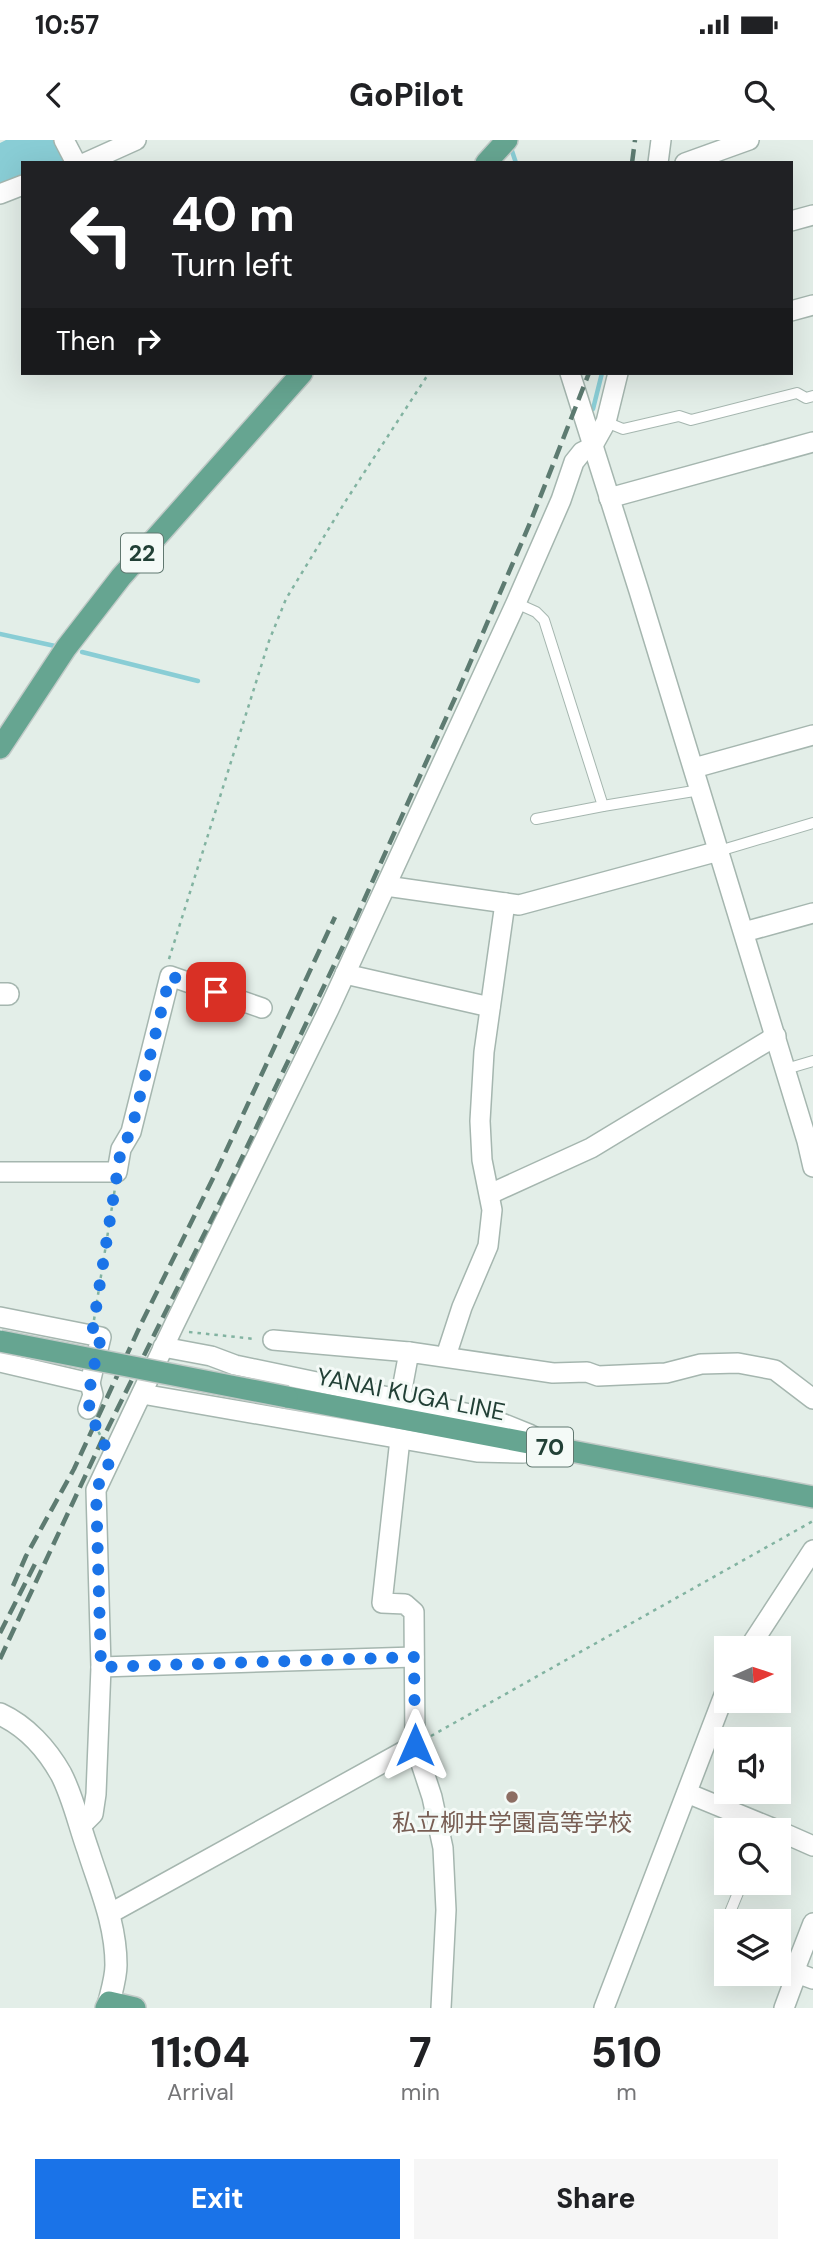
<!DOCTYPE html>
<html lang="en">
<head>
<meta charset="utf-8">
<style>
	body { margin:0; font-family:"DM Sans","Noto Sans JP",sans-serif; background:#f6f6f6; color:#202124; height:100vh; display:flex; flex-direction:column; font-size:26px; white-space:nowrap }
	* { box-sizing:border-box; margin:0 }
	p { font-size:23px; color:#757577 }
	.icon { flex:none; width:38px; height:38px; fill:none; stroke:currentColor; stroke-width:2; stroke-linecap:round; stroke-linejoin:round }
	.map { position:relative; height:1868px; overflow:hidden }
	.sheet { display:flex; flex-direction:column; background:#fff; flex:1 }
	.sheet>* { flex:none }
	.guide { position:absolute; left:21px; top:21px; width:772px; height:214px; border-radius:0px; box-shadow:0 7px 28px #0002; background:#202124; color:#fff; overflow:hidden }
	.needle { width:46px; rotate:87deg }
	.fabs { position:absolute; left:714px; top:1496px; display:grid; gap:14px }
	.fabs a { display:grid; place-items:center; width:77px; height:77px; border-radius:0px; background:#fff; box-shadow:0 7px 28px #0002; font-size:35px }
	.pin { position:absolute; display:grid; place-items:center; width:60px; height:60px; color:#fff; margin:-30px; border-radius:14px; box-shadow:0 4px 10px #0006 }
	.me { position:absolute; width:77px; margin:-38px; rotate:0deg; stroke-linejoin:round; filter:drop-shadow(0 0 5px #0008) }
	.turn { display:flex; align-items:center; gap:24px; height:147px; padding:0 35px; font-size:32px }
	.turn .icon { width:91px; height:91px; stroke-width:2.5 }
	.turn b { display:block; font-size:49px; line-height:60px }
	.then { display:flex; align-items:center; height:66px; padding:0 35px; background:#0003; gap:14px; font-size:26px }
	.eta { display:flex; justify-content:space-evenly; align-items:center; height:119px; text-align:center }
	.eta b { font-size:42px; font-weight:800; line-height:49px }
	.cta { display:flex; gap:14px; margin-top:auto; padding:14px 35px }
	.cta a { flex:1; height:80px; border-radius:0px; background:#1a73e8; color:#fff; font-size:28px; font-weight:800; line-height:80px; text-align:center }
	.cta a+a { background:#f6f6f6; color:#202124 }
	.status { display:flex; justify-content:space-between; align-items:center; height:49px; padding:0 35px; background:#fff; direction:ltr }
	.status svg { height:19px; fill:currentColor }
	header { display:flex; justify-content:space-between; align-items:center; height:91px; padding:0 35px; background:#fff; font-size:32px; font-weight:800 }
	.map>svg:first-child { display:block }
	.water { fill:#89cdd5 }
	.lines { fill:none; stroke-linecap:round; stroke-linejoin:round }
	.stream { stroke:#89cdd5; stroke-width:4.5 }
	.service-casing { stroke:#a5b6af; stroke-width:12 }
	.minor-casing { stroke:#a5b6af; stroke-width:22 }
	.tertiary-casing { stroke:#a5b6af; stroke-width:24 }
	.primary-casing { stroke:#c1cac7; stroke-width:24 }
	.path { stroke:#82b3a1; stroke-width:2.5; stroke-dasharray:3.5 5; stroke-linecap:butt }
	.service { stroke:#fff; stroke-width:10 }
	.minor { stroke:#fff; stroke-width:19 }
	.tertiary { stroke:#fff; stroke-width:21 }
	.primary { stroke:#66a591; stroke-width:21 }
	.rail { stroke:#5d7b71; stroke-width:4.5; stroke-dasharray:14 7; stroke-linecap:butt }
	.primary-bridge-casing { stroke:#c1cac7; stroke-width:24; stroke-linecap:butt }
	.primary-bridge { stroke:#66a591; stroke-width:21 }
	.route { stroke:#1a73e8; stroke-width:12; stroke-dasharray:0 21.6 }
	.education-dot { fill:#8d6e63; stroke:#f4faf7; stroke-width:2.5 }
	.labels { text-anchor:middle; dominant-baseline:central; stroke-width:6; stroke-linejoin:round; paint-order:stroke }
	.shield { fill:#f4faf7; stroke:#617870; stroke-width:2 }
	.shield-label { font-size:23px; font-weight:bold; fill:#224036 }
	.street-label { font-size:24px; fill:#224036; stroke:#f4faf7 }
	.education-label { font-size:24px; fill:#785e54; stroke:#f4faf7 }
</style>
</head>
<body>
<div class="status"><b>10:57</b><svg viewBox="0 0 49 12"><path d="M0 12V9h3v3zM5 12V6h3v6zM10 12V3h3v9zM15 12V0h3v12zM26 1h20v11H26zM47 4h2v5h-2z"/></svg></div>
<header><svg class="icon" aria-label="back" viewBox="0 0 24 24"><path d="M15 5l-7 7 7 7"/></svg>GoPilot<svg class="icon" aria-label="search" viewBox="0 0 24 24"><circle cx="10" cy="10" r="6"/><path d="M15 15l6 6"/></svg></header>
<div class="map">
<svg width="813" height="1868" viewBox="0 0 813 1868">
	<rect width="100%" height="100%" fill="#e3eee8"/>
	<path class="water" d="M6,0H54L66,22L23,23V36L0,44V3Z"/>
	<g class="lines">
		<g class="stream">
			<path d="M511,8L516,23"/>
			<path d="M593,269L602,233"/>
			<path d="M0,494L55,506"/>
			<path d="M82,512L198,541"/>
		</g>
		<g class="service-casing">
			<g id="service">
				<path d="M606,282L623,289L679,276L691,280L797,253L806,258L813,256"/>
				<path d="M516,463L536,472L544,480L603,666L536,679"/>
				<path d="M603,666L700,650"/>
				<path d="M719,711L813,683"/>
				<path d="M786,929L813,921"/>
				<path d="M726,1782L742,1743"/>
				<path d="M720,1797L726,1782"/>
			</g>
		</g>
		<g class="minor-casing">
			<g id="minor">
				<path d="M64,0L76,23"/>
				<path d="M85,23L136,0"/>
				<path d="M658,23L661,0"/>
				<path d="M685,23L749,0"/>
				<path d="M0,54L23,45"/>
				<path d="M791,81L813,75"/>
				<path d="M791,171L813,165"/>
				<path d="M570,233L639,451L807,1001L813,1027"/>
				<path d="M609,358L813,302"/>
				<path d="M694,628L813,595"/>
				<path d="M386,746L519,765L719,711"/>
				<path d="M744,792L813,773"/>
				<path d="M345,834L490,867"/>
				<path d="M0,1032H117L121,1009L131,992L170,836L262,868"/>
				<path d="M490,1054L591,1008L776,896"/>
				<path d="M0,1177L101,1197L90,1243"/>
				<path d="M273,1200L409,1212"/>
				<path d="M446,1216L462,1167L488,1106L492,1070L482,1020L480,981L484,912L505,763"/>
				<path d="M0,1222L90,1243L93,1255L88,1269"/>
				<path d="M142,1254L477,1312L523,1313L555,1308L529,1294L489,1278L235,1225L211,1216L163,1207"/>
				<path d="M400,1260L409,1212L553,1233L587,1232L598,1236L666,1233L701,1224L738,1223L775,1230L813,1259"/>
				<path d="M400,1299L382,1463L405,1464L414,1472L415,1605L432,1657L443,1708L446,1770L441,1868"/>
				<path d="M749,1508L813,1410"/>
				<path d="M101,1527L414,1517"/>
				<path d="M687,1653L777,1690"/>
				<path d="M80,1687L93,1674L96,1654L101,1527L96,1350L174,1185L329,869L516,463L561,360L574,322L582,312L592,307L606,282L618,233"/>
				<path d="M779,1691L813,1706"/>
				<path d="M109,1774L415,1605"/>
				<path d="M797,1833V1824L813,1783"/>
				<path d="M604,1868L726,1550"/>
				<path d="M784,1868L797,1833L813,1839"/>
			</g>
		</g>
		<g class="tertiary-casing">
			<g id="tertiary">
				<path d="M0,854H8"/>
				<path d="M0,1574C26,1586 47,1609 61,1634C73,1657 79,1685 88,1710C100,1748 116,1784 116,1825C116,1837 112,1850 109,1862"/>
			</g>
		</g>
		<g class="primary-casing">
			<g id="primary">
				<path d="M486,23L507,0"/>
				<path d="M0,608L66,508L121,437L302,233"/>
				<path d="M287,1257L813,1357"/>
				<path d="M106,1868L109,1862L135,1868"/>
			</g>
		</g>
		<g class="path">
			<path d="M169,819L269,501L286,459L345,362L429,233"/>
			<path d="M94,1180L115,1048"/>
			<path d="M189,1192L255,1199"/>
			<path d="M95,1284L101,1297"/>
			<path d="M431,1596L813,1381"/>
		</g>
		<use href="#service" class="service"/>
		<use href="#minor" class="minor"/>
		<use href="#tertiary" class="tertiary"/>
		<use href="#primary" class="primary"/>
		<g class="rail">
			<path d="M632,23L635,0"/>
			<path d="M13,1446L26,1416L74,1329L142,1182L219,1026L335,777"/>
			<path d="M0,1493L35,1424"/>
			<path d="M0,1519L102,1300L235,1032L347,798L455,558L530,383L589,233"/>
		</g>
		<g class="primary-bridge-casing">
			<path id="primary-bridge" d="M0,1201L287,1257"/>
		</g>
		<use href="#primary-bridge" class="primary-bridge"/>
	</g>
	<g class="lines">
		<path class="route" d="M216,852L170,836L131,992L121,1009L92,1194L101,1197L90,1243L93,1255L88,1269L111,1319L96,1350L101,1527L414,1517L415,1605"/>
	</g>
	<circle class="education-dot" cx="512" cy="1657" r="7"/>
	<g class="labels">
		<g class="shield">
			<rect x="121" y="393.5" width="42" height="39" rx="5"/>
			<rect x="527" y="1287.5" width="46" height="39" rx="5"/>
		</g>
		<g class="shield-label">
			<text x="142" y="413">22</text>
			<text x="550" y="1307">70</text>
		</g>
		<g class="street-label">
			<text transform="translate(411 1254) rotate(11)">YANAI KUGA LINE</text>
		</g>
		<g class="education-label">
			<text x="512" y="1682">私立柳井学園高等学校</text>
		</g>
	</g>
</svg>
<div class="fabs">
<a><svg class="needle" viewBox="-14 -14 28 28"><path d="M0-13l5 13h-10z" fill="#e53935"/><path d="M0 13l5-13h-10z" fill="#757577"/></svg></a>
<a><svg class="icon" aria-label="sound" viewBox="0 0 24 24"><path d="M4 9h4l5-4v14l-5-4H4zM17 9q2 3 0 6"/></svg></a>
<a><svg class="icon" aria-label="search" viewBox="0 0 24 24"><circle cx="10" cy="10" r="6"/><path d="M15 15l6 6"/></svg></a>
<a><svg class="icon" aria-label="layers" viewBox="0 0 24 24"><path d="M12 4l9 5-9 5-9-5zM3 14l9 5 9-5"/></svg></a>
</div>
<div class="pin" style="left:216px;top:852px;background:#d93025"><svg class="icon" aria-label="arrive" viewBox="0 0 24 24"><path d="M6 21V4h12l-3 4 3 4H6"/></svg></div>
<svg class="me" style="left:415px;top:1605px" viewBox="-20 -20 40 40"><path d="M0-17L14 15 0 8-14 15z" fill="#1a73e8" stroke="#fff" stroke-width="4"/></svg>
<div class="guide">
<div class="turn"><svg class="icon" aria-label="left" viewBox="0 0 24 24"><path d="M17 20v-9H6M10 6l-5 5 5 5"/></svg><div><b>40 m</b>Turn left</div></div>
<div class="then">Then<svg class="icon" aria-label="right" viewBox="0 0 24 24"><path d="M7 20v-9h11M14 6l5 5-5 5"/></svg></div>
</div>
</div>
<section class="sheet">
<div class="eta">
<div><b>11:04</b><p>Arrival</p></div>
<div><b>7</b><p>min</p></div>
<div><b>510</b><p>m</p></div>
</div>
<div class="cta"><a>Exit</a><a>Share</a></div>
</section>
</body>
</html>
